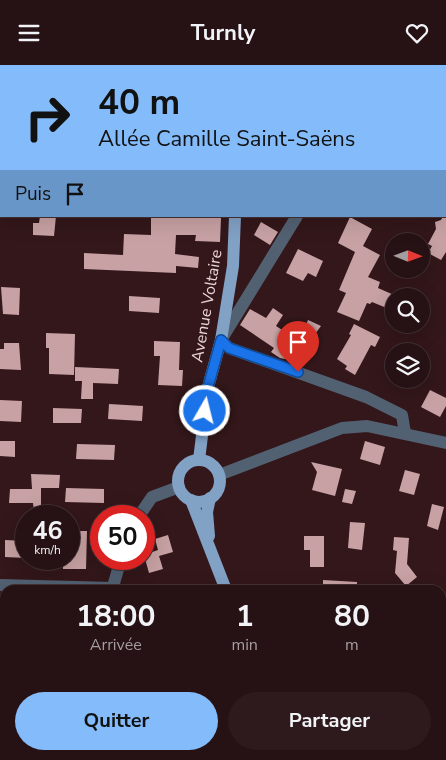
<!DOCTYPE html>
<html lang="fr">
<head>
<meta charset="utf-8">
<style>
	body { margin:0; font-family:"Nunito Sans",sans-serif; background:#2e1a1d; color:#f1f3f6; height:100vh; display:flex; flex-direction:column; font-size:19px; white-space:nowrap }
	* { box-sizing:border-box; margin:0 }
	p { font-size:16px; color:#a49da0 }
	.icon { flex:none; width:28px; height:28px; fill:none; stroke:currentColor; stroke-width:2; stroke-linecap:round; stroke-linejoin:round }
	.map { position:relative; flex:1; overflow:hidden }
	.panel { position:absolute; left:0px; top:520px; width:446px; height:175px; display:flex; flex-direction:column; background:#261114; border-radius:15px 15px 0 0; box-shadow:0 5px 20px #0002,0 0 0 1px #423134 }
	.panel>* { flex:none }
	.top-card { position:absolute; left:0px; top:0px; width:446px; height:152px; box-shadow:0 5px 20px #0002,0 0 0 1px #423134; background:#84bcfb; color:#111; overflow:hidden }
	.needle { width:32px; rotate:91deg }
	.buttons { position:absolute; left:385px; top:168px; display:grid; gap:10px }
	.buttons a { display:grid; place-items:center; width:45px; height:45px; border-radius:50%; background:#261114; box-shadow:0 5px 20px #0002,0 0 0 1px #423134; font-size:25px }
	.speed { position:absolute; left:15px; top:440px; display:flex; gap:10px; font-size:25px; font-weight:700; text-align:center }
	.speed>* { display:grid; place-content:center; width:65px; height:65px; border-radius:50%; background:#261114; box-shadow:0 5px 20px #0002,0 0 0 1px #423134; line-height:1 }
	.speed small { font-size:12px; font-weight:400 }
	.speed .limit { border:8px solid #d22; background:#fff; color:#111 }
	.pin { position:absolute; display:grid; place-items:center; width:42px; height:42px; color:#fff; margin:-51px -21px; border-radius:50% 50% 50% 0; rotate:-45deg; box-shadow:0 0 5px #0007 }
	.pin .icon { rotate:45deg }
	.me { position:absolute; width:55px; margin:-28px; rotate:8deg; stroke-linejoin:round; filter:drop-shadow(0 0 4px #0008) }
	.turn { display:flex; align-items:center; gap:18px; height:105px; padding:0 15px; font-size:22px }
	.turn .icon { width:65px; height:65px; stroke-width:2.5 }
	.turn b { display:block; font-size:35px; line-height:42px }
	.then { display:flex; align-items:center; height:48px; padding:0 15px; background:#0003; gap:10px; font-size:19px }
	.eta { display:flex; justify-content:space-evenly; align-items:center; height:85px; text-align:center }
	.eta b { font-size:30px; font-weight:700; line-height:35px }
	.primary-button { display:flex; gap:10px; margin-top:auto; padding:10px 15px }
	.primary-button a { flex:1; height:58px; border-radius:30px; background:#84bcfb; color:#111; font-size:20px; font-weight:700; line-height:58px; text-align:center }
	.primary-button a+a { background:#2e1a1d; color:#f1f3f6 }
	header { display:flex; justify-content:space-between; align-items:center; height:65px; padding:0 15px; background:#261114; font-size:22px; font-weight:700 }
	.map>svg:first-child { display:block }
	.building { fill:#c7a1a3 }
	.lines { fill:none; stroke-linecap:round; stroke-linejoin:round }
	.minor { stroke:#526172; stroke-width:12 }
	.major { stroke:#81a1c5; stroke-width:12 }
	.route-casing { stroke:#114b97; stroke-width:12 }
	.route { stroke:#1a73e8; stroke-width:9 }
	.labels { text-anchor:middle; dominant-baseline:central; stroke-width:5; stroke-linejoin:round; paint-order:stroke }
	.street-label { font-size:16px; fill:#ebd7d8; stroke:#33171a }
</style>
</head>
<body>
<header><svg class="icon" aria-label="menu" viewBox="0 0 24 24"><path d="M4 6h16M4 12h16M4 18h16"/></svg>Turnly<svg class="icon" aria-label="heart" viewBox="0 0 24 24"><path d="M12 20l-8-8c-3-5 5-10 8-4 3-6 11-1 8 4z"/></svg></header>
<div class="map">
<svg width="446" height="695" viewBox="0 0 446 695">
	<rect width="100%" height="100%" fill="#33171a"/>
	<g class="building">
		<path d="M446,146V187L441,195L428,188L432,181L428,179L436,164L435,157L441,155Z"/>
		<path d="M40,151H56L54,171L33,170V158H39Z"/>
		<path d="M151,151L221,153L220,177L195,176L196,170H176L175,189L199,192L198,203L176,201V208L84,204V188L123,190L124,169L151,170Z"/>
		<path d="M350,152L372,164L363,181L380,190L368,212L380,217L378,223L394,230V246L372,237L370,239L367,238L359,256L337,247L346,228L339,225L355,187L338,178Z"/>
		<path d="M261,157L278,167L270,180L254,170Z"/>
		<path d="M298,184L323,196L316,212L308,208L303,216L286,208Z"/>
		<path d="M1,222L20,223L19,250L3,249Z"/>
		<path d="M129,231L160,233L159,248L129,246Z"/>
		<path d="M273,243L283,250L276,261L299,276L308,255L321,261L297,293L293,291L295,286L293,284L285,294L280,293L271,287L274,283L240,260L250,244L266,253Z"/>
		<path d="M354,259L380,272L375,282L371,280L355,310L345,304L347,301L337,294L351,270L349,269Z"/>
		<path d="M46,268L75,269L74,310L49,309V283H46Z"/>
		<path d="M154,276L180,277L179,305H183L182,321L158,320L160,291H154Z"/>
		<path d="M4,278H19L21,305L0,304V284H4Z"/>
		<path d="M75,302L119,304L118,319L93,318V334H81L82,316H75Z"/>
		<path d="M430,325L446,333V341L440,352L421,342Z"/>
		<path d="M0,335L22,336L21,357L0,356Z"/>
		<path d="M109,339L143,341L142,356L108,354Z"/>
		<path d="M53,343L82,344L81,358H53Z"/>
		<path d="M0,376H15V392L0,391Z"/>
		<path d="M365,376L385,382L380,400L360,394Z"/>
		<path d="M77,379L115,380L114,395L76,394Z"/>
		<path d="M311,397L342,404L335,431L312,425L317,407Z"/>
		<path d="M405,405L420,409L414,430L399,426Z"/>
		<path d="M31,409L60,410L59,423H41V445L34,446L33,438H9L10,424H32Z"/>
		<path d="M66,423L104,424V438L65,437Z"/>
		<path d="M345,424L356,426L352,439L342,437Z"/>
		<path d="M432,439L444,442L438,465L427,461Z"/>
		<path d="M350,457L365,458L362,485L348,483Z"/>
		<path d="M71,466H87L86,504H63V494H70Z"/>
		<path d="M168,470L173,487L159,491L163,504L149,508L144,490L158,485L155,474Z"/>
		<path d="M304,471H324V502H310V485H304Z"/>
		<path d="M394,472L409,473L407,499L417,512L406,521L395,508L397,486L393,485Z"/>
		<path d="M5,475L26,476V493L5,492Z"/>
		<path d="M323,515L357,517V525H323Z"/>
	</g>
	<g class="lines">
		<g class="minor">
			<path d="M388,1V0"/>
			<path d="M297,151L221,275L229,283L366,332L402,350L405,368"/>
			<path d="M219,410L342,363L367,361L446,378"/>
			<path d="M139,451L152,432L179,422"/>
			<path d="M0,520L112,523"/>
			<path d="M112,525L121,494"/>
			<path d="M86,695L87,690"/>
			<path d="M269,695L275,690"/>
		</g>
		<g class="major">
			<path d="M206,0V1"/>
			<path d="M199,395L208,322L221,275L233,201L235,151"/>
			<circle cx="199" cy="416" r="21"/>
			<path d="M191,435L226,525"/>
			<path d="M209,471L207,447L210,433"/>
			<path d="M363,690L369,695"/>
		</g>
	</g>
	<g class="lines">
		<g class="route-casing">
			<path id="route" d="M205,346L208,322L221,275L229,283L298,307"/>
		</g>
		<use href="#route" class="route"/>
	</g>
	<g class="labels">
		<g class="street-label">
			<text transform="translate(207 241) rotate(-80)">Avenue Voltaire</text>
		</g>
	</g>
</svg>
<div class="buttons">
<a><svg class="needle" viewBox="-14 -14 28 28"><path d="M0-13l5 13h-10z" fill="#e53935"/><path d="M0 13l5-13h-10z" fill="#a49da0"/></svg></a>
<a><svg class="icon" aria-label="search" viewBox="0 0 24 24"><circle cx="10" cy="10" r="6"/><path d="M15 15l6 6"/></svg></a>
<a><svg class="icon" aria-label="layers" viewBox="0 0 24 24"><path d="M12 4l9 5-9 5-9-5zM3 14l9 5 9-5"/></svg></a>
</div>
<div class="speed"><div>46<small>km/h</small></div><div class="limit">50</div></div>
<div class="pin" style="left:298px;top:307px;background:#d93025"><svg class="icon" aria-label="arrive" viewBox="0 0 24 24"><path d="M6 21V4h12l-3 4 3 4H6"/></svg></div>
<svg class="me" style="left:205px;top:346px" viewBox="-20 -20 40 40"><circle r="17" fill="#1a73e8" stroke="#fff" stroke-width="3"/><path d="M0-11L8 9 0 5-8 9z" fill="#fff"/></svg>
<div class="top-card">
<div class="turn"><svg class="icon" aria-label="right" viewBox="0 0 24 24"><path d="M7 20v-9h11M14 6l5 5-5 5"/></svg><div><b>40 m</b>Allée Camille Saint-Saëns</div></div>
<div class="then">Puis<svg class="icon" aria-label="arrive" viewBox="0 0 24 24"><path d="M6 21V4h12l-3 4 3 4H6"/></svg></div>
</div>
<section class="panel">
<div class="eta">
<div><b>18:00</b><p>Arrivée</p></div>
<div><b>1</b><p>min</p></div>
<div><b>80</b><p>m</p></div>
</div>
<div class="primary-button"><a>Quitter</a><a>Partager</a></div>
</section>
</div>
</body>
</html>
